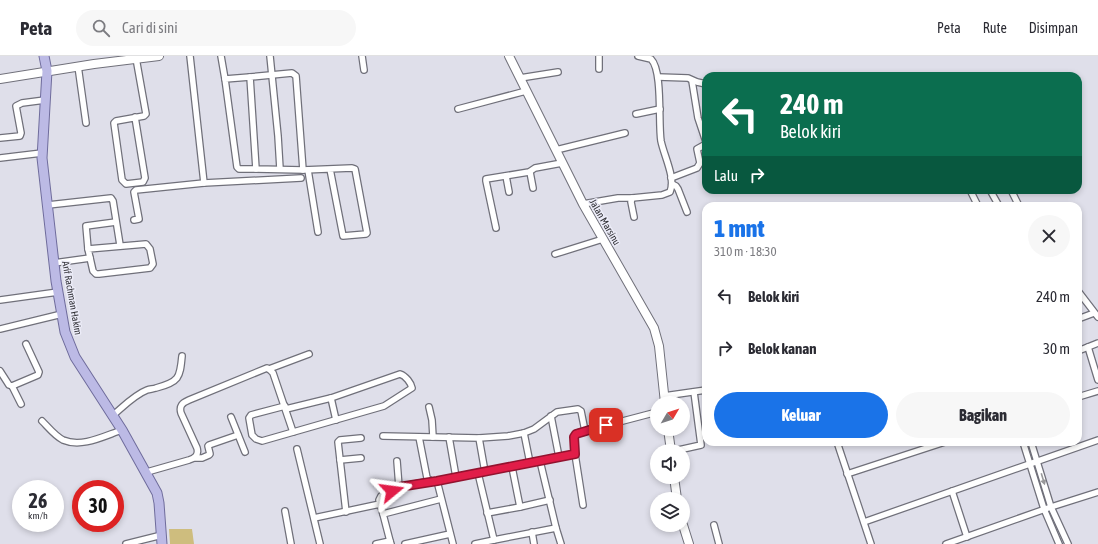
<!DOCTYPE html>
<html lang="id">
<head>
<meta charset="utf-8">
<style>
	body { margin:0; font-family:"Asap Condensed",sans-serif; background:#f7f7f7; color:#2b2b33; height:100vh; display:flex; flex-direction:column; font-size:15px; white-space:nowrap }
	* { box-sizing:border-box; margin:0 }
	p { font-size:13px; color:#7c7c81 }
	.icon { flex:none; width:22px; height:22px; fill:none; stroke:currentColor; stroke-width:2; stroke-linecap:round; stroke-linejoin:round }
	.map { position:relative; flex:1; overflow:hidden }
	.sheet { position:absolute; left:702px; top:146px; width:380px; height:244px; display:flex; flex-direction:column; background:#fff; border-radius:12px; box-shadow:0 2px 6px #0003 }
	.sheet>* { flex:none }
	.guide { position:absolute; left:702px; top:16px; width:380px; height:122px; border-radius:12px; box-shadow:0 2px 6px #0003; background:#0b6e4f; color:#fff; overflow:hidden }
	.needle { width:26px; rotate:51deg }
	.fabs { position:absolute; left:650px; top:340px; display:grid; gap:8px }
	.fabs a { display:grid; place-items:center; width:40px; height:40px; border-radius:50%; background:#fff; box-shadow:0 2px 6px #0003; font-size:20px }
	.speed { position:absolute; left:12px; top:424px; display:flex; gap:8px; font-size:20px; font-weight:700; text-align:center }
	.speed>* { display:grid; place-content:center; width:52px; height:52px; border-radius:50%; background:#fff; box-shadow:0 2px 6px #0003; line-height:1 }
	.speed small { font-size:10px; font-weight:400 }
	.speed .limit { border:6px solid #d22; background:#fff; color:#111 }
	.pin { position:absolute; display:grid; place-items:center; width:34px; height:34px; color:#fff; margin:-17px; border-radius:8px; box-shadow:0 2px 6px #0006 }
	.me { position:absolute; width:44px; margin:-22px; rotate:74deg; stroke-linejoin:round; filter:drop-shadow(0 0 3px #0008) }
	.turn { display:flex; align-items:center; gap:14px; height:84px; padding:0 12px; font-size:18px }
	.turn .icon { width:52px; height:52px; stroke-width:2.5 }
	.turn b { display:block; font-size:28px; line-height:34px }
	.then { display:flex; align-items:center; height:38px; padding:0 12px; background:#0003; gap:8px; font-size:15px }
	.round { display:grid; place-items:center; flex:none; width:42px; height:42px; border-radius:21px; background:#f7f7f7 }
	.head { display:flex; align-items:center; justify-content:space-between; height:68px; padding:0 12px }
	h1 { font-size:24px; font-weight:800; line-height:30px; color:#1a73e8 }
	.cta { display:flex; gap:8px; margin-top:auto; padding:8px 12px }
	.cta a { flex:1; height:46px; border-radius:24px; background:#1a73e8; color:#fff; font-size:16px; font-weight:800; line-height:46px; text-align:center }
	.cta a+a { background:#f7f7f7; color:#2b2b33 }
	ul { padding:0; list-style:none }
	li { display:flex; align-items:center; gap:12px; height:52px; padding:0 12px }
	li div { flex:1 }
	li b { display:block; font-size:15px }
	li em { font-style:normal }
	header { display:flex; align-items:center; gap:24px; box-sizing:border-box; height:56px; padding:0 20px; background:#fff; border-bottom:1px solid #e1e1e2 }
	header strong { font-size:19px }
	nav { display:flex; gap:22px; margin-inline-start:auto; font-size:14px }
	.search { width:280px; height:36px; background:#f7f7f7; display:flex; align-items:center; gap:10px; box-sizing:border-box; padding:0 14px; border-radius:22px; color:#7c7c81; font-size:15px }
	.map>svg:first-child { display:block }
	.green { fill:#cebd7e }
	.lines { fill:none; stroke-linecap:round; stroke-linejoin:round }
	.street-casing { stroke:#70707a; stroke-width:8 }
	.secondary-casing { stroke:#70707a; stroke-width:10 }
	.primary-casing { stroke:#6f6c9c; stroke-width:11 }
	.street { stroke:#fff; stroke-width:5.5 }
	.secondary { stroke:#fff; stroke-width:8 }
	.primary { stroke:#bcbae5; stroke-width:9 }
	.oneway { fill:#98989a }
	.route-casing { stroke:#92132f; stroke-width:10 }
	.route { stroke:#e11d48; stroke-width:7 }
	.labels { text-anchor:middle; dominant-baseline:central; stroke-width:3; stroke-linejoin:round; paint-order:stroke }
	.street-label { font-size:10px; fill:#313136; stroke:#ececf8 }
</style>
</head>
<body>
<header>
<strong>Peta</strong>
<div class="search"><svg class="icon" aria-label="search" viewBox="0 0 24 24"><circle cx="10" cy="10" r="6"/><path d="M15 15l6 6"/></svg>Cari di sini</div>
<nav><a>Peta</a><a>Rute</a><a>Disimpan</a></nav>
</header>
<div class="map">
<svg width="1098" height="488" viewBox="0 0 1098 488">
	<rect width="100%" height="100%" fill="#dfdfea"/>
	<path class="green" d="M169,473H192L194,488H170Z"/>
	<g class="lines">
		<g class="street-casing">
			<g id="street">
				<path d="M190,0L204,127"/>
				<path d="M221,0L225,23"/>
				<path d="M270,0L278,80L280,113"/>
				<path d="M362,0L364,14"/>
				<path d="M599,0V13"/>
				<path d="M78,10L86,67"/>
				<path d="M292,17L296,20L303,114L256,113L250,21Z"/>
				<path d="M250,21L225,23L237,111L239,113H256"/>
				<path d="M658,21L688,22L697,26L706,28"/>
				<path d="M520,22L558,16"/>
				<path d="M692,25L698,62L706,86"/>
				<path d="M458,53L526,35"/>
				<path d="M636,58L660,53"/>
				<path d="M135,61L145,122L143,126L126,128L122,124L114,67L116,65L144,60L146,58L136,2"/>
				<path d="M0,82L20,80L21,77L16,50L22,47L45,44"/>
				<path d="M556,94L625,77"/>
				<path d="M0,102L42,97"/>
				<path d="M303,114L352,112L355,113L367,177L366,178L343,180L330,113"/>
				<path d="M308,114L318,176"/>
				<path d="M530,116L533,132"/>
				<path d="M506,120L509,136"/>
				<path d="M671,122L697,112L700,107L697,93L706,88"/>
				<path d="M672,128L676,130L678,133L687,156"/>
				<path d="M970,134L978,150"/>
				<path d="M990,134L999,150"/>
				<path d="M1011,134L1019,150"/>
				<path d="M632,142L662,139L670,136C676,122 664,100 661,85C658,67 663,15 651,3L638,0"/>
				<path d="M583,148L618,142H632L631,146L634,161"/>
				<path d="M48,149L111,142L113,145L120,189"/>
				<path d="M134,164L139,163L134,136L136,134L204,127L301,122"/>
				<path d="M496,172L486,125V123L529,116L535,112L562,107"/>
				<path d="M146,188L150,193L153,208L150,212L99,218H96L93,215L88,193Z"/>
				<path d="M88,193L86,170L116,166"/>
				<path d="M555,198L603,183"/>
				<path d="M54,207L90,202"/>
				<path d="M1078,235L1098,261"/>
				<path d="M0,244L58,236"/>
				<path d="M1078,263L1094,257"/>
				<path d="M0,273L62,258"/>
				<path d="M1088,291L1098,324"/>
				<path d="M1078,295L1098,287"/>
				<path d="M269,313L309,298"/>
				<path d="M0,315L9,329L12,330L38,319L39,316L26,288"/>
				<path d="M12,330L21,348"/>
				<path d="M664,340L706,334"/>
				<path d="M1078,341L1098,335"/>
				<path d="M331,342L336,364"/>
				<path d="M285,350L251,359L249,362L252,379L256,383L262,385L384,350L412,332C411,327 406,320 400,318L331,342L286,353"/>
				<path d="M429,351L432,364L433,381"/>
				<path d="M112,360C123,351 134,339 147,334C150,333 153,333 156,332C179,326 180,322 182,300"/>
				<path d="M551,360L559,401"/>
				<path d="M231,361L245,396"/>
				<path d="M42,365C48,371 55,380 63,384C82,392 104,380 122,374"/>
				<path d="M524,377L530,407"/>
				<path d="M383,380L479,382L485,416"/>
				<path d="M419,381L427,422L431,425H437L575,398L574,381L577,377L657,356"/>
				<path d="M449,381L456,421"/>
				<path d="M479,382L508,380L524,377L534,373L557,356L578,353L581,355L585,375"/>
				<path d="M837,386L871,488"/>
				<path d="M1023,386L1044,453L1059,488"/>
				<path d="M1031,386L1051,451L1068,488"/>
				<path d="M297,393L320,488"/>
				<path d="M674,395L701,389L694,336"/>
				<path d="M575,398L583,449"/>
				<path d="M195,402H202L209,399L210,398L208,390L209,389L238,379"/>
				<path d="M340,404L361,402"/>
				<path d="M397,405L399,431"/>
				<path d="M540,405L556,472L561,488"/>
				<path d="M512,411L520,451L550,444"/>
				<path d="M147,416L189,404C195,402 199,399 197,392L181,357C179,350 182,347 189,344L267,312L269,313L273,317L293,376"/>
				<path d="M478,417L494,484L556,472"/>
				<path d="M847,418L945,386"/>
				<path d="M437,425L453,488"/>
				<path d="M952,435L967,481"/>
				<path d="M380,448L379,444L381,440L399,431L431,425"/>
				<path d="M285,455L291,488"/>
				<path d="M346,456L338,386L340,384L361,382"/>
				<path d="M487,457L520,451"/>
				<path d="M314,462L380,448L383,458"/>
				<path d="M864,466L1098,384"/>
				<path d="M714,469L719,488"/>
				<path d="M532,476L534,488"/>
				<path d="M390,485L383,458L441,443"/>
				<path d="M126,488L162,479"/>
				<path d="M376,488L390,485L391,488"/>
				<path d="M405,488L450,478"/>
				<path d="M475,488L494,484"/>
				<path d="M946,488L1051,451L1098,436"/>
			</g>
		</g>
		<g class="secondary-casing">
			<g id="secondary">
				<path d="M509,0L583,148L654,272L659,290L665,347"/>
				<path d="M0,23L94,8L159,0"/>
				<path d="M668,373L671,395"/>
				<path d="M674,421L677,443"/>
				<path d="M683,469L689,488"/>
			</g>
		</g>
		<g class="primary-casing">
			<path id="primary" d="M44,0L47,15L42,102L56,225L65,276L75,301L122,374L157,437L159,447L162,488"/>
		</g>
		<use href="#street" class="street"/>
		<use href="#secondary" class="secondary"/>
		<use href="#primary" class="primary"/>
	</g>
	<defs><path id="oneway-solid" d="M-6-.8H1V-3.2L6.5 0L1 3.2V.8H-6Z"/></defs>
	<use class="oneway" href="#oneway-solid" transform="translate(1043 423) rotate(73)"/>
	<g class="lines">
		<g class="route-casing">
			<path id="route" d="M392,435L399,431L437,425L575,398L574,381L576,378L606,369"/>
		</g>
		<use href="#route" class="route"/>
	</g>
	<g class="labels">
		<g class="street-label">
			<text transform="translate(605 166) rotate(60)">Jalan Marsinu</text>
			<text transform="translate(72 242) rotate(80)">Arif Rachman Hakim</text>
		</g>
	</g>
</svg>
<div class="fabs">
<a><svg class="needle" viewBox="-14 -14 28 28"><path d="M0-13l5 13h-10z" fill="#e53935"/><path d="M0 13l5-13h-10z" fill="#7c7c81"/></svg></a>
<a><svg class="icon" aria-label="sound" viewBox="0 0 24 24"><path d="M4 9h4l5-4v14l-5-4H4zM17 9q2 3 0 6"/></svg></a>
<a><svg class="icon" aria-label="layers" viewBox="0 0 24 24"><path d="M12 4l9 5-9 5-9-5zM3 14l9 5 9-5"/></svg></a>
</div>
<div class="speed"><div>26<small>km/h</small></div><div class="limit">30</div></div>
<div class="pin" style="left:606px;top:369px;background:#d93025"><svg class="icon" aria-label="arrive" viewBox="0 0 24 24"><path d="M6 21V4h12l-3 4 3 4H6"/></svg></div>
<svg class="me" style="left:392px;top:435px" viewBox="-20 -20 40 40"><path d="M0-17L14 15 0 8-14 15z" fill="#e11d48" stroke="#fff" stroke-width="4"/></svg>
<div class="guide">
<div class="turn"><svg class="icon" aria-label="left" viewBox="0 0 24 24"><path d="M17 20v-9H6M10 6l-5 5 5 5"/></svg><div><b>240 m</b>Belok kiri</div></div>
<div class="then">Lalu<svg class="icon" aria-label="right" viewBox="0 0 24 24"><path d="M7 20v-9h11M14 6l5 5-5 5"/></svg></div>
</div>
<section class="sheet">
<div class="head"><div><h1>1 mnt</h1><p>310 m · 18:30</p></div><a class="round"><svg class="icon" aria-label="close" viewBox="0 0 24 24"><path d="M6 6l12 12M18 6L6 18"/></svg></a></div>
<ul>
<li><svg class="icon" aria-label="left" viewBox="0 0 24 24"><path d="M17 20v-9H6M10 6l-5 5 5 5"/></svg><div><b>Belok kiri</b></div><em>240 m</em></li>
<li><svg class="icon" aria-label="right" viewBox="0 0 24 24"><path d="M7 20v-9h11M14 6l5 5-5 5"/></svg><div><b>Belok kanan</b></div><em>30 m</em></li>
</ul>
<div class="cta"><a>Keluar</a><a>Bagikan</a></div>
</section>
</div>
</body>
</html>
